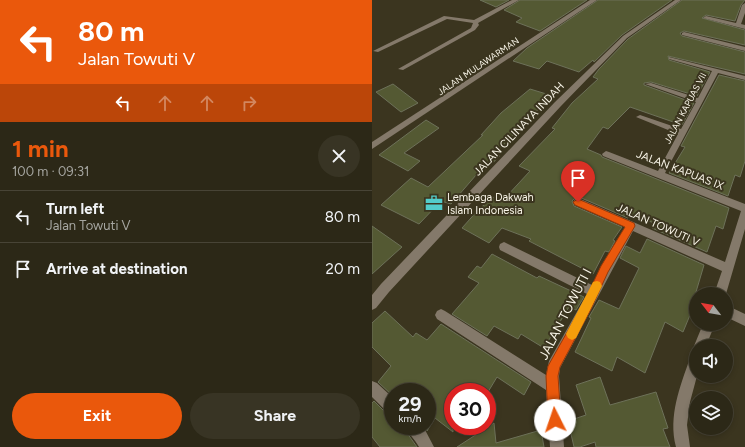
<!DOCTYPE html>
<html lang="en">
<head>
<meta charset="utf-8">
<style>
	body { margin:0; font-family:Figtree,sans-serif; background:#383424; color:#f1f3f6; height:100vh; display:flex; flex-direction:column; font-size:15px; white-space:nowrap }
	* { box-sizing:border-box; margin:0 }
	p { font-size:13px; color:#a6a6a1 }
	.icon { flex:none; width:22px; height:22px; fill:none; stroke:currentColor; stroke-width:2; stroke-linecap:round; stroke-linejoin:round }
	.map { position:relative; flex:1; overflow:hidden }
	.drawer { display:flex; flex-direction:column; background:#2c2817; width:372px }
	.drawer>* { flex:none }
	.banner { background:#ea580c; color:#fff; overflow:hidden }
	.needle { width:26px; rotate:301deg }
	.tools { position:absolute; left:317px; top:287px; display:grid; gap:8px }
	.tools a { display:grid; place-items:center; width:44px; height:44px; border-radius:50%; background:#2c2817; box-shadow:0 2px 6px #0003,0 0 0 1px #484436; font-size:20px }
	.speed { position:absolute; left:12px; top:383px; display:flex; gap:8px; font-size:20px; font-weight:700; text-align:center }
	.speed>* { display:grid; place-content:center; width:52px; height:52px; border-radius:50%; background:#2c2817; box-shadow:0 2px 6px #0003,0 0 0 1px #484436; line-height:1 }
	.speed small { font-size:10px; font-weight:400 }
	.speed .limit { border:6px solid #d22; background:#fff; color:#111 }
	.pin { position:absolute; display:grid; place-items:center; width:34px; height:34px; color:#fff; margin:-41px -17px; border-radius:50% 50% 50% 0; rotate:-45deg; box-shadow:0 0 4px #0007 }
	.pin .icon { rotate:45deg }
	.me { position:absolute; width:44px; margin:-22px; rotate:356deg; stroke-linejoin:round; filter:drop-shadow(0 0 3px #0008) }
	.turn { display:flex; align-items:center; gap:14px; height:84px; padding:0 12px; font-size:18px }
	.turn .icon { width:52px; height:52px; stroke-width:2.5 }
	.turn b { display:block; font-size:28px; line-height:34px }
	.lanes { display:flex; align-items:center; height:38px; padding:0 12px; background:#0003; justify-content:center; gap:20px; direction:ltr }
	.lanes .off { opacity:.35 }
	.round { display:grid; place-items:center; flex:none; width:42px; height:42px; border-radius:21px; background:#383424 }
	.summary { display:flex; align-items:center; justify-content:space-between; height:68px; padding:0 12px }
	h1 { font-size:24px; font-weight:700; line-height:30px; color:#ea580c }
	.primary-button { display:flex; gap:8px; margin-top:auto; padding:8px 12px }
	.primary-button a { flex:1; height:46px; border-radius:24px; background:#ea580c; color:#fff; font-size:16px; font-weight:700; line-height:46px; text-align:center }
	.primary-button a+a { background:#383424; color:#f1f3f6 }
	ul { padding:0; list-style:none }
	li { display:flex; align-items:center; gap:12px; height:52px; padding:0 12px; border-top:1px solid #484436 }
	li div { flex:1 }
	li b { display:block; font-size:15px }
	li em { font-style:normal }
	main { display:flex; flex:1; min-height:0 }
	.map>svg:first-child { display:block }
	.building { fill:#545933; stroke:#6d7159 }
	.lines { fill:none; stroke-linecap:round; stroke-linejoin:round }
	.minor { fill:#84796a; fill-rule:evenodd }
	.route { fill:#ea580c; stroke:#983908 }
	.slow { fill:#f59e0b }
	.labels { text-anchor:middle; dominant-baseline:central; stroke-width:4; stroke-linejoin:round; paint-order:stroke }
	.far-street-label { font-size:9px; fill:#f8f4e7; stroke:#3b351f }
	.street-label { font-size:11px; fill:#f8f4e7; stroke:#3b351f }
	.poi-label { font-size:11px; fill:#f8f4e7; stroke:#3b351f; text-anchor:start }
	.near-street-label { font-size:13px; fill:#f8f4e7; stroke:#3b351f }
</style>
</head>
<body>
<main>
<section class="drawer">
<div class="banner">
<div class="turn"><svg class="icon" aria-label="left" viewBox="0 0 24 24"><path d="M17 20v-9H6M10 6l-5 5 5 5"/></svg><div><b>80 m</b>Jalan Towuti V</div></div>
<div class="lanes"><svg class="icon" aria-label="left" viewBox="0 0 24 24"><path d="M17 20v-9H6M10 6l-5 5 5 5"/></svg><svg class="icon off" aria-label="ahead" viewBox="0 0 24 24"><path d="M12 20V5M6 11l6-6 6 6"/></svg><svg class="icon off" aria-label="ahead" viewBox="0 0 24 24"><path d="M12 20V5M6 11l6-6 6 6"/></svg><svg class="icon off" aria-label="right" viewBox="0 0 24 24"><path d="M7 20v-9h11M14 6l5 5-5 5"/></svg></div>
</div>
<div class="summary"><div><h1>1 min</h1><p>100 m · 09:31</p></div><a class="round"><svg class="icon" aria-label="close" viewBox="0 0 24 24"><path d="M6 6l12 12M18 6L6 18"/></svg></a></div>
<ul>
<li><svg class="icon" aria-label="left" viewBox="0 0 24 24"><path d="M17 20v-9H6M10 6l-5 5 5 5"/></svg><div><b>Turn left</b><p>Jalan Towuti V</p></div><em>80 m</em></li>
<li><svg class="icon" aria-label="arrive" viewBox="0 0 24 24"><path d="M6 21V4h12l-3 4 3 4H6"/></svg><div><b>Arrive at destination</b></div><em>20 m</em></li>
</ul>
<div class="primary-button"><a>Exit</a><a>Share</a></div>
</section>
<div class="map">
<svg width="373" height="447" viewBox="0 0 373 447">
	<rect width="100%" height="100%" fill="#3b351f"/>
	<g class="building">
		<path d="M108,0H137L124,7Z"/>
		<path d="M148,0H215L168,31L144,22L150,18L132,10Z"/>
		<path d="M226,0H300L250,35L222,62L221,60L207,72L175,61L167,69L141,61L155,48Z"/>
		<path d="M310,0H373L369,5L363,21L334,15L330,18L373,30V45L312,31L308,33L310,36L373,52V74L296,56L297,60L338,72L325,96L279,82L272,83V85L322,103L310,125L258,107L236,129L231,127L215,149L229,155L230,157L357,208L351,229L344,226L335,252L280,228L282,223L258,214L256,218L207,197L203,198L200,201L202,206L250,227L241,240L243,241L237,252L233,251L221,274L157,241L159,239L130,228L117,243L90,228L107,209L127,193L134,197L158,171L147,166L183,129L180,128L200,103L226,79L221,77L227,69L256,39Z"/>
		<path d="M347,75L373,81V161L368,177L363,175L356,196L297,173L313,147L309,146Z"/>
		<path d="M21,84L46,103L29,112L4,92Z"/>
		<path d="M158,89L181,96L158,117L123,154L128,156L114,169L111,167L79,204L69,201L47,224L9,205L39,178L56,187L111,135H109L129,113Z"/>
		<path d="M54,120L67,128L32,153L48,161L36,171L7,155Z"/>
		<path d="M0,226L30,247L0,274Z"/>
		<path d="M275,239L332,265L321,302L323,303L311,332L293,322L273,373L245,357L240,371L203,352L219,318L217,317L227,300L247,309L267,268L248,258L254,246L268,253Z"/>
		<path d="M120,254L165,278L167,276L212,297L204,310L197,307L172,348L149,334L146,339L122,326L115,336L80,314L107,283L96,277L105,266L109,268Z"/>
		<path d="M13,311L41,337L44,333L55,340L69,324L159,382L152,395L125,377L116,392H81V432L63,418L55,431V392H21V396L6,382L19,366L0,347V323Z"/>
		<path d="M228,377L238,405L284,392L296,428L291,429L298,447H224L223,442L208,447H202L196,421L214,415L204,385Z"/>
		<path d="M2,401L15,414L21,416V426H30L45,447H8L0,437V403Z"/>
		<path d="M122,423L124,443L169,430L172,447H85Z"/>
	</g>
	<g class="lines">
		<g class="minor">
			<path d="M140,0H147L106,23L107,25L103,30L31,70L26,69L99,28L101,23L75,19L6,52L1,51L72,16L102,20Z"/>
			<path d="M218,0H225L0,149V142Z"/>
			<path d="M303,0H309L255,38L189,106L17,292L4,308L0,310V295L9,284L183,102L251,36Z"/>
			<path d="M373,3V13L369,24L373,25V29L331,18L334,16L364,23L370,5Z"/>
			<path d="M312,32L373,47V51L310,35V33Z"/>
			<path d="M297,57L373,76V80L346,73L293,173L373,204V229L354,294H342L350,271L261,231L188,368L187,376L192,447H178L174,390L65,319L63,315L65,311L69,309L73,311L174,375L177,361L215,294L128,250L127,247L128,244L132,242L136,244L220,285L253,227L203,205L201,202L203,199L206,198L353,262L369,211L231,156L230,154L234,151L237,152L286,171L306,134L264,117L268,115L309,129L324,102L273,84L279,83L326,98L340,71L297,59Z"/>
			<path d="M354,305L373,314V326L354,317Z"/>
			<path d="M331,324H343L334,346H324V351L322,346Z"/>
			<path d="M324,352L325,376L318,402L315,425L318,447H304C296,416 308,387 318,358L319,353Z"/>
			<path d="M0,381L5,383L21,398V415L16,413L0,397Z"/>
			<path d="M33,426H51L62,447H47C43,439 36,434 33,426Z"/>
		</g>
	</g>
	<path class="route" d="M206,199L262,223L263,226L236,272L219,309L188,367L186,376L189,420L187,425L183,427L178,425L176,420L174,376L176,366L212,302L229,266L253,227L203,205L201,202Z"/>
	<path class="slow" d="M225,281L228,282L230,286L204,338L200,340L196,338L194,334L196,330L221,282Z"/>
	<defs>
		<g id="office-bare" transform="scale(1.38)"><path d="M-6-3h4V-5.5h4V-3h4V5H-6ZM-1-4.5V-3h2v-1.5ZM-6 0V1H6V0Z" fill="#53cdcb" stroke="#3b351f" stroke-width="2.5" paint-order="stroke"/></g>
	</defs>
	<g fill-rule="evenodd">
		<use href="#office-bare" x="62" y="203"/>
	</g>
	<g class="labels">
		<g class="far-street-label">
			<text transform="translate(106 66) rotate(-34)">JALAN MULAWARMAN</text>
			<text transform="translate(313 108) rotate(-62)">JALAN KAPUAS VII</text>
		</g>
		<g class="street-label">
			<text transform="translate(147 129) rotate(-46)">JALAN CILINAYA INDAH</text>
			<text transform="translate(308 170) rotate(21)">JALAN KAPUAS IX</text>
			<text transform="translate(286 225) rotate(24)">JALAN TOWUTI V</text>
		</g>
		<g class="poi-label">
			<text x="75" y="197">Lembaga Dakwah<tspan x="75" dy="13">Islam Indonesia</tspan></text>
		</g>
		<g class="near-street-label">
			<text transform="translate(193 314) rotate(-63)">JALAN TOWUTI I</text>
		</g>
	</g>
</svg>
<div class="tools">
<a><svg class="needle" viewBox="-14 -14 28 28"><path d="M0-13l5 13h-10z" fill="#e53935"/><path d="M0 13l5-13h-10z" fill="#a6a6a1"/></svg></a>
<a><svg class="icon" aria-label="sound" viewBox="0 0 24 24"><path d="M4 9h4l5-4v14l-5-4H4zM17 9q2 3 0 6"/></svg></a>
<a><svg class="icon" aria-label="layers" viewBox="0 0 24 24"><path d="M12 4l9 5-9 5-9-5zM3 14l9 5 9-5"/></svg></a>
</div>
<div class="speed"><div>29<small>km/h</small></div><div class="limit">30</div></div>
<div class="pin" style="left:206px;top:202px;background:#d93025"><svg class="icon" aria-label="arrive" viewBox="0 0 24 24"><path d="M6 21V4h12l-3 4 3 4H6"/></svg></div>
<svg class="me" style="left:183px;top:420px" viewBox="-20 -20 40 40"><circle r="19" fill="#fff"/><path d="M0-13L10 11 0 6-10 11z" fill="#ea580c"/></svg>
</div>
</main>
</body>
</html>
